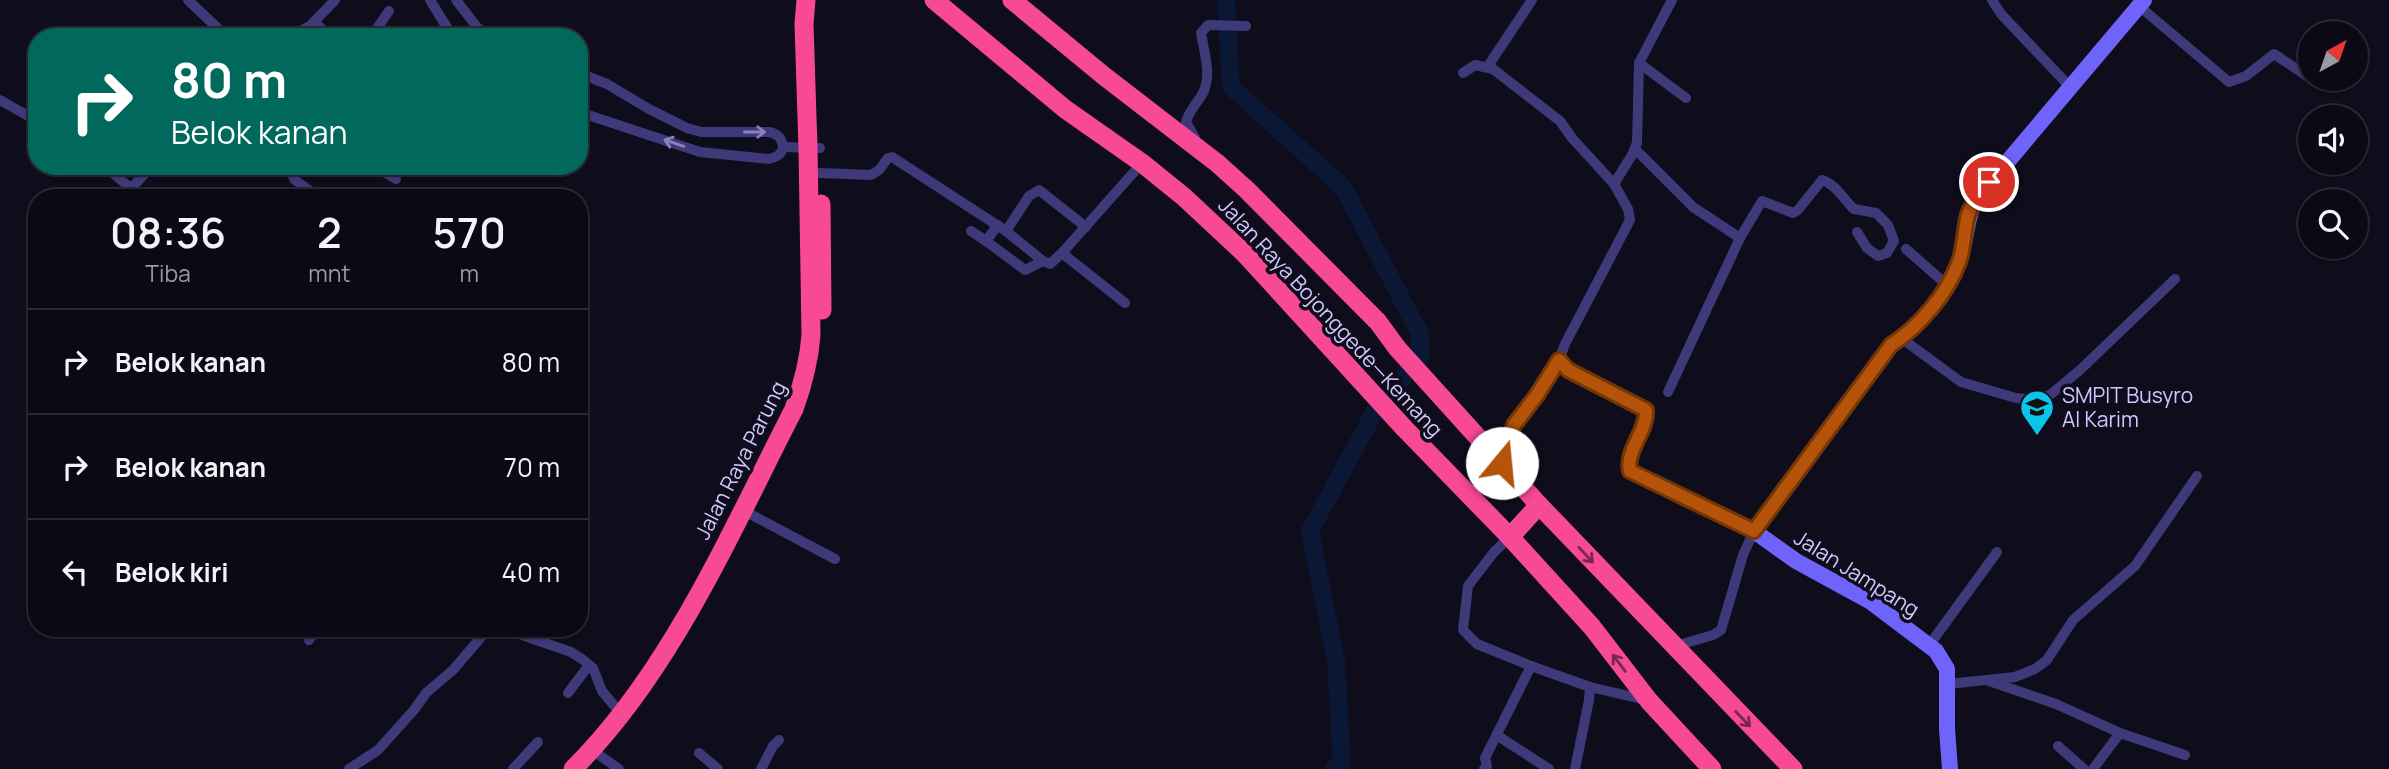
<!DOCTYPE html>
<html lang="id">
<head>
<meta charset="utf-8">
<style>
	body { margin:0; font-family:Manrope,sans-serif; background:#191722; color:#f1f3f6; height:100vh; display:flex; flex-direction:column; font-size:26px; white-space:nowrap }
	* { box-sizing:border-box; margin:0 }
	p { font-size:23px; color:#9a9aa0 }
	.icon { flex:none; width:38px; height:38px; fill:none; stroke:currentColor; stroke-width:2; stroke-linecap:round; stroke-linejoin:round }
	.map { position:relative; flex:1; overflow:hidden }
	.sheet { position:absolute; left:28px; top:189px; width:560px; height:448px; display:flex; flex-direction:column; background:#0b0915; border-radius:28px; box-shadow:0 2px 5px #0004,0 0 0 2px #2b2a34 }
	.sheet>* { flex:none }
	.banner { position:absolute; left:28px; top:28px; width:560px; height:147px; border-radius:28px; box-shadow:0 2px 5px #0004,0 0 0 2px #2b2a34; background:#00695c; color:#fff; overflow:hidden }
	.needle { width:46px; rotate:40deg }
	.controls { position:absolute; left:2298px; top:21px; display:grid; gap:14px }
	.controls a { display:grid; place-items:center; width:70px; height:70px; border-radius:50%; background:#0b0915; box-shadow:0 2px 5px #0004,0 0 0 2px #2b2a34; font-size:35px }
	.pin { position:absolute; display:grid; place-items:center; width:60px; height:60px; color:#fff; margin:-30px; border:4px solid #fff; border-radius:50%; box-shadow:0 2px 7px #0007 }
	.me { position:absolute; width:77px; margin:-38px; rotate:17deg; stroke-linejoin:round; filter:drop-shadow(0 0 5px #0008) }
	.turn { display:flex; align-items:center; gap:24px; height:147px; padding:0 28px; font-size:32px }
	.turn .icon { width:91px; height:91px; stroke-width:2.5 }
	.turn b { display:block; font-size:49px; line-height:60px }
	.eta { display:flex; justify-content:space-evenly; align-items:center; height:119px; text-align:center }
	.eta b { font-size:42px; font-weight:600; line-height:49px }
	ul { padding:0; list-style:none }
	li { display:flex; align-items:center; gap:21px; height:105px; padding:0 28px; border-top:2px solid #2b2a34 }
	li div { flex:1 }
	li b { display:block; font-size:26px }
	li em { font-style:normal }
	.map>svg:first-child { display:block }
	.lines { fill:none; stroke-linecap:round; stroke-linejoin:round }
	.river { stroke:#0a1836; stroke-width:18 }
	.street { stroke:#3e3979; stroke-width:10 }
	.secondary { stroke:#6f64f9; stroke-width:16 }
	.highway { stroke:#f84994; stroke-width:19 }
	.oneway { stroke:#8881bb }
	.oneway2 { stroke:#782752 }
	.route-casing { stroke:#753606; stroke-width:18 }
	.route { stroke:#b45309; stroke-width:12 }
	.labels { text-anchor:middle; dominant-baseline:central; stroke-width:7; stroke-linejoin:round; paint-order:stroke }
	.street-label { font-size:21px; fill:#d1c9fd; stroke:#0f0c1c }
	.poi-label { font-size:21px; fill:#d1c9fd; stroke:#0f0c1c; text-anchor:start }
</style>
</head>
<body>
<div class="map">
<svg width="2389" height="769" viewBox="0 0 2389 769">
	<rect width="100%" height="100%" fill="#0f0c1c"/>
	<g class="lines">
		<path class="river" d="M1226,0L1231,87L1343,187L1420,334V356L1374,413L1310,531L1336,661L1342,765L1334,769"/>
		<g class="street">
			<path d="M188,0L227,37"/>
			<path d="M430,0L453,37"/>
			<path d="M456,0L477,27L489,37"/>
			<path d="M1992,0L2001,14L2071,88"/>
			<path d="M2139,6L2229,82L2246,76L2274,54L2307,76"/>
			<path d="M314,22L331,37"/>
			<path d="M289,37L310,26L335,0"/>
			<path d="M371,37L389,11"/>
			<path d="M1639,63L1686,98"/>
			<path d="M1488,66L1532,0"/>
			<path d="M579,73L607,84L649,109L687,128L701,132H769C778,134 782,138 783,147"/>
			<path d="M1463,73L1475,65L1493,69L1560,121L1572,138L1614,184L1628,209L1630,220L1565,344L1559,360L1568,370L1646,410L1647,414L1630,461L1629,470L1754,531L1743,555L1721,630L1713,635L1682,644"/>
			<path d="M0,100L37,121"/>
			<path d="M579,112L700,152L769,159C776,157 782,155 783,147"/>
			<path d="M1195,138L1186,122C1189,111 1197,103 1203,93C1212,75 1204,52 1201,33L1208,25L1246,26"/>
			<path d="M783,147L820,148"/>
			<path d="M1635,149L1693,207L1740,238"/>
			<path d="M104,166L143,198"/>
			<path d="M296,166L291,173L295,180L320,198"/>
			<path d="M373,166L396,179"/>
			<path d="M820,173L871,175L879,170L888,158L892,157L1006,231L1043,261L1050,264L1062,253L1142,163"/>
			<path d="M1614,184L1632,155L1637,143L1639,63L1672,0"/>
			<path d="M122,198L152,166"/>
			<path d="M971,231L986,241L998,225"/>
			<path d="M1006,231L1029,196L1039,190L1086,227"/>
			<path d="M986,241L1025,270L1043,261"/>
			<path d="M1906,249L1947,285"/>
			<path d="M1062,253L1125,303"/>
			<path d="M1901,338L1961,382L2016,398L2036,400L2050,395L2080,370L2175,279"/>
			<path d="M1668,392L1740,238L1762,201L1793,213L1798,210L1822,180C1837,185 1843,199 1854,209L1876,213L1888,225L1894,241L1887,253L1878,256L1867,248L1857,232"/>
			<path d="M1502,463L1514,425L1537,395L1559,360"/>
			<path d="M752,515L835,559"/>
			<path d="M1510,537L1494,552L1468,586L1463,630L1477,644L1531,666"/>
			<path d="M510,628L516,633L571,652L582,659L593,668L602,691L622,715"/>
			<path d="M309,640L317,628"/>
			<path d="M1930,644L1997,552"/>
			<path d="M1989,681L2056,704L2120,733L2185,755"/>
			<path d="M1948,684L2015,677L2035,669L2047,660L2073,620L2135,566L2197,476"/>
			<path d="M568,693L589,665"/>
			<path d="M1498,736L1549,769"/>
			<path d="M2058,746L2084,769"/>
			<path d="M592,750L619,769"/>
			<path d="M699,753L718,769"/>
			<path d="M349,769L378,750L414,710L426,693L453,670L489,628"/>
			<path d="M513,769L538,742"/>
			<path d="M761,769L773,746L779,740"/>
			<path d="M1484,769L1487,766L1485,758L1531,666L1590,687L1646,700"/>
			<path d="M1575,769L1589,700L1590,687"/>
			<path d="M2093,769L2120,733"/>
		</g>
		<path class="secondary" d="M1950,769L1947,729V669L1936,651L1871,602L1796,561L1754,531L1891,345C1924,324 1952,288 1962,251C1968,231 1966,219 1976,199L2144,0"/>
		<g class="highway">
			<path d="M934,0L1065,109L1142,163L1184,197L1245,254L1405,429L1510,537L1592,627L1649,701L1712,769"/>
			<path d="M1012,0L1104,76L1217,163L1247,190L1378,322L1397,348L1539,505L1793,769"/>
			<path d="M821,204L822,310"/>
			<path d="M1510,537L1539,505"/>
			<path d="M573,769C671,672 731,531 794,409C803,384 809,362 811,335L808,148L804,24L806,0"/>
		</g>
	</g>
	<defs><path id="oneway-shaft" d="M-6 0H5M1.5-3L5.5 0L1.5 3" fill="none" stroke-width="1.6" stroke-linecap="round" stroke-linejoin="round" transform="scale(1.75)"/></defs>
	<g class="oneway">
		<use href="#oneway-shaft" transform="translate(755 132)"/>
		<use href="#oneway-shaft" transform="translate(674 143) rotate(-161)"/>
	</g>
	<g class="oneway2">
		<use href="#oneway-shaft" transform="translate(1586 555) rotate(47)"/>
		<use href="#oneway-shaft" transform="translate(1619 663) rotate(-127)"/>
		<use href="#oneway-shaft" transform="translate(1743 719) rotate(46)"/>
	</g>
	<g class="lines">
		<g class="route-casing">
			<path id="route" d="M1502,463L1514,425L1537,395L1559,360L1568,370L1646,410C1648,430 1625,451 1630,471L1754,531L1891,345C1920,326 1947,294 1959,262C1964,248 1964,233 1967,219C1970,205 1980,193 1989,182"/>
		</g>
		<use href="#route" class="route"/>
	</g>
	<defs>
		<g id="school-pin" transform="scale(1.75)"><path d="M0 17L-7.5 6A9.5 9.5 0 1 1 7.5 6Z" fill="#09c6e8" stroke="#0f0c1c"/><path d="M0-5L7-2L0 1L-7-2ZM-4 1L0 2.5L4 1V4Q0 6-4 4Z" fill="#111"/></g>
	</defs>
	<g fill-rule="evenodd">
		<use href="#school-pin" x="2037" y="407"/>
	</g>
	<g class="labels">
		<g class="street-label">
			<text transform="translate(1331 317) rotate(47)">Jalan Raya Bojonggede—Kemang</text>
			<text transform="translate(740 460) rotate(-63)">Jalan Raya Parung</text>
			<text transform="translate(1857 573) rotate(32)">Jalan Jampang</text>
		</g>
		<g class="poi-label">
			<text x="2062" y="395">SMPIT Busyro<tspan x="2062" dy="24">Al Karim</tspan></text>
		</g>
	</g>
</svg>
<div class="controls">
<a><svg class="needle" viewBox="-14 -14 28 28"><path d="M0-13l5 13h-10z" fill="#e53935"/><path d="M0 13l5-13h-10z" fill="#9a9aa0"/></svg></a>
<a><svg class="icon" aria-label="sound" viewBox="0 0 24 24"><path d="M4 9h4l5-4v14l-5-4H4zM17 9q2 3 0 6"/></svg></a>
<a><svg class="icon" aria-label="search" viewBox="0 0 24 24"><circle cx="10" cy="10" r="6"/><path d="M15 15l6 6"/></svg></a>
</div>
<div class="pin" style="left:1989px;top:182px;background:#d93025"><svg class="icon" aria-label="arrive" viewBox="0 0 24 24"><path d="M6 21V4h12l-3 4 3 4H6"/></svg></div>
<svg class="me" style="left:1502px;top:463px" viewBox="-20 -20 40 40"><circle r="19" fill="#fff"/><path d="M0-13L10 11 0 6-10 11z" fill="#b45309"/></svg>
<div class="banner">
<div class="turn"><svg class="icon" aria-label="right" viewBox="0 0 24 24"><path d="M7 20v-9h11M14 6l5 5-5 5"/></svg><div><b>80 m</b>Belok kanan</div></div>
</div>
<section class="sheet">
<div class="eta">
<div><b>08:36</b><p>Tiba</p></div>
<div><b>2</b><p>mnt</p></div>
<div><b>570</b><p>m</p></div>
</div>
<ul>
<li><svg class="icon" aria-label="right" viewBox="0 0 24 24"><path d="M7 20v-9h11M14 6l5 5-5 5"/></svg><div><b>Belok kanan</b></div><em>80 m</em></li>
<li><svg class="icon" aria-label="right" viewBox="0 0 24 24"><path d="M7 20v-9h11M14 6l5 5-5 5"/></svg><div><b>Belok kanan</b></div><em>70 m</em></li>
<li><svg class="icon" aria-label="left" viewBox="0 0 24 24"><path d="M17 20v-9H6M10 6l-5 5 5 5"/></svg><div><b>Belok kiri</b></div><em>40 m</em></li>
</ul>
</section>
</div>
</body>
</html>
